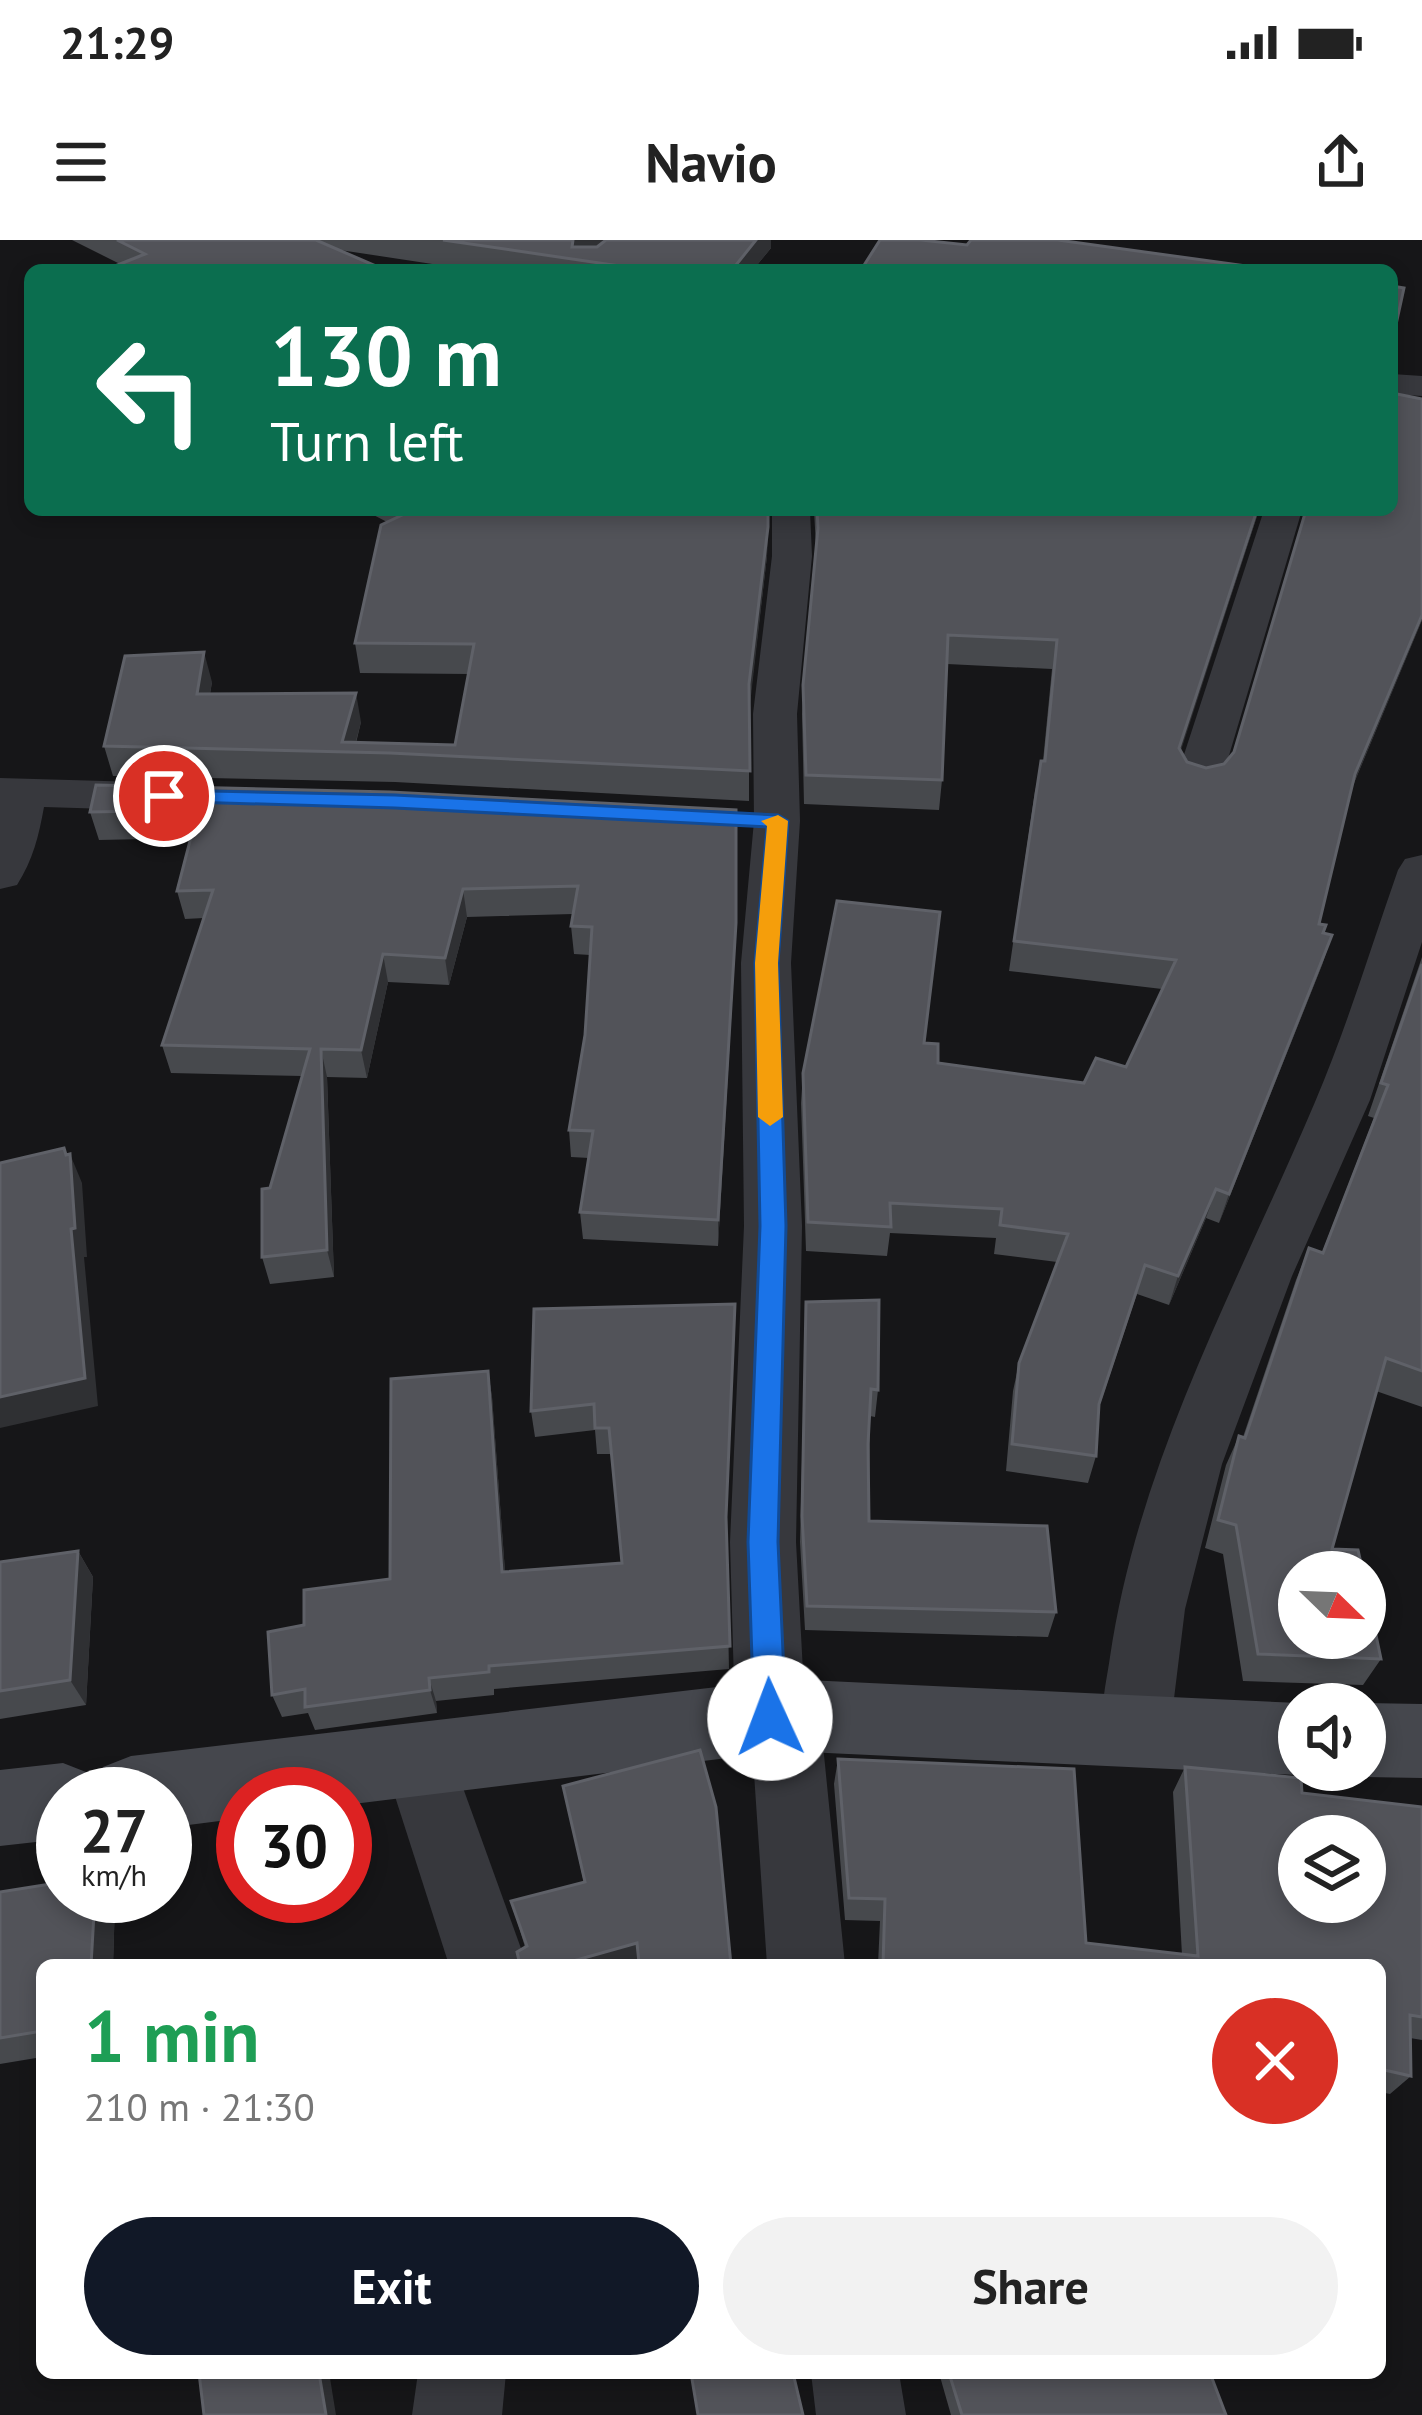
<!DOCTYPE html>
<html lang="en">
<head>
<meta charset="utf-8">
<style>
	body { margin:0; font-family:"PT Sans",sans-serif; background:#f2f2f2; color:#222; height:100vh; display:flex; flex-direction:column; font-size:45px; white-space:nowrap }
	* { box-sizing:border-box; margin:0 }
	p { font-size:39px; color:#767676 }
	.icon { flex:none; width:66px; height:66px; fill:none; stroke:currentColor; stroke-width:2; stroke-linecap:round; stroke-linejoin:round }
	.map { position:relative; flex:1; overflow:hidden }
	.details { position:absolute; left:36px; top:1719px; width:1350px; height:420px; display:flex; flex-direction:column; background:#fff; border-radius:18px; box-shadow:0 6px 18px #0003 }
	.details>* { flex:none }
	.guide { position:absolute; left:24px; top:24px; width:1374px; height:252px; border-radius:18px; box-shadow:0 6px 18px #0003; background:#0b6e4f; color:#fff; overflow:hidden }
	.needle { width:78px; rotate:113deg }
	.tools { position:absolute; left:1278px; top:1311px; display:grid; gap:24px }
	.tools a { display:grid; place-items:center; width:108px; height:108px; border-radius:50%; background:#fff; box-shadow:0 6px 18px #0003; font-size:60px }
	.speed { position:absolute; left:36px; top:1527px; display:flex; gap:24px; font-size:60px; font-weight:700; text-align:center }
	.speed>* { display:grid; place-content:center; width:156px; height:156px; border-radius:50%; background:#fff; box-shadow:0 6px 18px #0003; line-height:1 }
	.speed small { font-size:30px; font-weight:400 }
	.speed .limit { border:18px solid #d22; background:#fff; color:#111 }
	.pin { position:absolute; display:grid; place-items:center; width:102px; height:102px; color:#fff; margin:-51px; border:6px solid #fff; border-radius:50%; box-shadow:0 3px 12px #0007 }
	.me { position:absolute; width:132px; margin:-66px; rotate:358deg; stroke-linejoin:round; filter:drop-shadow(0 0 9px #0008) }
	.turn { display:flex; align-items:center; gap:42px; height:252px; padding:0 48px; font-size:54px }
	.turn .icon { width:156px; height:156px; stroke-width:2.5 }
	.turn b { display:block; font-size:84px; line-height:102px }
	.round { display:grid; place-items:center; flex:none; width:126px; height:126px; border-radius:63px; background:#f2f2f2 }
	.headline { display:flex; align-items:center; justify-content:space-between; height:204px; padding:0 48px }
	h1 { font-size:72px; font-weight:700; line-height:90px; color:#1e9e55 }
	.cta { display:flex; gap:24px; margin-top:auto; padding:24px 48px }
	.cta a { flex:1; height:138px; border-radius:72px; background:#111827; color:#fff; font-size:48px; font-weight:700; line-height:138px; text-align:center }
	.cta a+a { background:#f2f2f2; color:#222 }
	.status { display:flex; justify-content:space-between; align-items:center; height:84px; padding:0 60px; background:#fff; direction:ltr }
	.status svg { height:33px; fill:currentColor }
	header { display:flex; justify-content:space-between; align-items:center; height:156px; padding:0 48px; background:#fff; font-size:54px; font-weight:700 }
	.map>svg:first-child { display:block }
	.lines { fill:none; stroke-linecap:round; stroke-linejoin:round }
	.minor { fill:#37383d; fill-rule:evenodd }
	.secondary { fill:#45474d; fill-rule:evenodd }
	.wall { fill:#47494d }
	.shaded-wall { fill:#2f3033 }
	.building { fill:#525359; stroke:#5f6168; stroke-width:3; fill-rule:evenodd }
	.route { fill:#1a73e8; stroke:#114b97; stroke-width:3 }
	.slow { fill:#f59e0b }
</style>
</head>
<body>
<div class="status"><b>21:29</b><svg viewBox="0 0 49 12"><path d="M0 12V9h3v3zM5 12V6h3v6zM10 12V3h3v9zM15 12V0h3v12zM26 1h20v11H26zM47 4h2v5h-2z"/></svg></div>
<header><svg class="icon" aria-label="menu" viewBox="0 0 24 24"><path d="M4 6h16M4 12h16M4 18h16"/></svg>Navio<svg class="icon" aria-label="share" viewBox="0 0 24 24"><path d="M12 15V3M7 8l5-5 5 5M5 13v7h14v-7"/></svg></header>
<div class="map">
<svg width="1422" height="2175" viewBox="0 0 1422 2175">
	<rect width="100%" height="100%" fill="#161618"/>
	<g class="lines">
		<g class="minor">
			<path d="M1392,134L1422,136V156L1392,154Z"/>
			<path d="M772,270H810L812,316L797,474L800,581L791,723L802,986L796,1302L804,1450L810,1452L820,1475L845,1725H767L752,1504L745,1501L735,1478L730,1302L744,986L741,723L754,581L753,474L772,316Z"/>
			<path d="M1264,270H1302L1222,539L1215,549L1199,553L1183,549L1176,539Z"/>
			<path d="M0,538L174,543L190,547L197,557L190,567L174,571L44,567C39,595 33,620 17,645L0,649Z"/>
			<path d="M1422,615V702L1370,860L1292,1036L1222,1224L1185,1369L1170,1491L1160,1514L1135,1524L1110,1514C1096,1482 1105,1451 1110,1417C1139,1219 1238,1044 1315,862C1347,787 1371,707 1398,630L1405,619Z"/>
			<path d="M420,1488L445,1498L527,1725H449L384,1522L395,1498Z"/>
			<path d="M418,2133H506L502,2175H412Z"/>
			<path d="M811,2133H899L906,2175H816Z"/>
		</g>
		<g class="secondary">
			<path d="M785,1439L1299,1463L1303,1464H1299V1530H1313L1299,1535L785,1511L345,1565V1554H243V1578L165,1588V1554H63V1599L0,1606V1530L63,1523L91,1534L96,1544L103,1527L131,1516Z"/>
			<path d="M1365,1463L1422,1464V1538L1365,1537L1348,1530H1365Z"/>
		</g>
	</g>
	<g class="wall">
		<path d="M72,0H771V8L753,30H472L340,10L120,24Z"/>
		<path d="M1422,159V380L1352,548L1319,684L1323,693L1332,695L1322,725L1219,983L1206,978L1169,1065L1137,1054L1099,1167L1096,1216L1088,1243L1006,1231L1013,1151L1019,1123L1057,1022L994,1014L996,998L890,993L887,1016L806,1011L801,863L803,833L924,803L938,823L1084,843L1126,827L1162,749L1009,731L1035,551L1043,521L1052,429L947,424L942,540L939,570L804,564L802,474L816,307L814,270H1259L1180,511L1187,522L1206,528L1224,524L1234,512Z"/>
		<path d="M364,270H768L767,316L749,467V561L395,542L113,536L104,506L212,442L210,454L361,482L356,503L455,505L469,434L360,433L355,403L387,282Z"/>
		<path d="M390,552L735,711L718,1006L583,999L580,972L589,918L571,917L569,890L585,795L590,715L574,714L571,686L573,674L467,677L449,745L388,742L367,838L327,837L334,1037L270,1044L262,1017L270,948L302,836L171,833L162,805L204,678L185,679L177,651L191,598L99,600L90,572Z"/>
		<path d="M1422,717V1167L1376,1151L1332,1309L1381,1419L1363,1445L1243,1441L1223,1314L1205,1308L1226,1225L1239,1196L1243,1197L1296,1040L1309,1008L1322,1013L1374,878L1368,876Z"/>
		<path d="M806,1062L878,1150L875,1177L870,1176L869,1281L1056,1372L1048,1397L805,1390L800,1302Z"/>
		<path d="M534,1069L726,1288L729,1429L494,1449V1455L436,1461L437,1473L315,1490L308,1473L282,1477L272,1455L304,1385L390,1339L488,1131L492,1157L505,1332L622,1323L611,1214H597L595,1190L535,1197L531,1171Z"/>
		<path d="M78,1311L93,1337L86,1465L0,1479V1322Z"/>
		<path d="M838,1519L1086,1703L1182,1715L1173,1552L1185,1527L1302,1553L1422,1567V1800L1410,1798L1411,1836L1390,1854L1380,1852V1725H878L880,1681L845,1680L834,1544Z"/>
		<path d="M563,1546L731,1725H639L638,1721L525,1707L511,1661L584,1643Z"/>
		<path d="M0,1652L115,1662L113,1725H42V1817L0,1824Z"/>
		<path d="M939,2133H1210L1226,2175H951Z"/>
	</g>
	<g class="shaded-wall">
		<path d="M573,0H608L582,20L573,19Z"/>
		<path d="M756,0H771V8L753,30H732Z"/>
		<path d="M1257,270H1259L1172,538L1179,508Z"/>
		<path d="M768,287L767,316L749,473V444Z"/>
		<path d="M1422,375V380L1345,564L1355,534Z"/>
		<path d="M204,412L212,442L205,484L197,454Z"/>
		<path d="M356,453L361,482L353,512L342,502Z"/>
		<path d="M463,649L467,677L449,745L445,718Z"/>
		<path d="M736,683L735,711L718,1006V980Z"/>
		<path d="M1332,695L1322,725L1219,983L1229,954Z"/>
		<path d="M383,714L388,742L367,838L361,810Z"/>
		<path d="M321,809L327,837L334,1037L327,1010Z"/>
		<path d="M64,908L71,923L70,914L82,943L87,1017H84L98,1166L0,1188V1157Z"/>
		<path d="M1216,949L1206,978L1169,1065L1178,1036Z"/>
		<path d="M488,1131L492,1157L507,1357L502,1332Z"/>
		<path d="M78,1311L93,1337L86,1465L70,1440Z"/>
		<path d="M429,1438L436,1461L437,1473L430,1450Z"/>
		<path d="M95,1656H111L115,1662L113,1725H91Z"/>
		<path d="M637,1703L639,1721L625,1725H559Z"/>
		<path d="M319,2133H346L330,2138L336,2175H326Z"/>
	</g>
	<g class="building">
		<path d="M117,0H316L385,30H105L145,14Z"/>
		<path d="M443,0H573L572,7H597L606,0H756L732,30H647Z"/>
		<path d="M880,0H921L967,5L971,0H1058L1275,30H861Z"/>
		<path d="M1392,46L1404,48L1392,103Z"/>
		<path d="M1392,153L1422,159V375L1355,534L1319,684L1326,685L1323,693L1332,695L1229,954L1216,949L1178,1036L1145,1025L1099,1164L1096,1216L1012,1204L1019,1123L1068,994L1000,985L1002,969L890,963L891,987L808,982L803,833L837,661L940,672L924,803L938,804V823L1084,843L1096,818L1126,827L1176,720L1014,701L1041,521H1045L1057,400L948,395L942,540L806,535L803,445L818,288L817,270H1257L1179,508L1187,522L1206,528L1224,524L1234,512L1306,270H1392Z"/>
		<path d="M413,270H768V287L749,444L750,531L390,513L104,506L125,416L204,412L197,454L356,453L342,502L455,505L474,404L355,403L381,285Z"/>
		<path d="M96,545L390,552L736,570V683L718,980L580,972L593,891L569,890L585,795L592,687L571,686L578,646L463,649L445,718L383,714L361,810L321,809L327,1010L262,1017V949L270,948L310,809L162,805L213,650L177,651L198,570L90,572Z"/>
		<path d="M1422,724V1131L1386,1118L1332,1309L1358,1310L1363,1332H1299V1398H1365V1343L1381,1419L1258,1414L1236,1285L1218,1280L1239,1196L1245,1198L1309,1008L1323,1013L1388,845L1381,843Z"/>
		<path d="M64,908L66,915L70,914L75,988L71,989L85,1138L0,1157V923Z"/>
		<path d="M879,1060L878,1150L871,1149L868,1204L869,1281L1047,1286L1056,1372L807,1366L802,1276L806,1062Z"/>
		<path d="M735,1064L726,1277L730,1406L489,1426V1432L429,1438L430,1450L305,1467V1449L272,1455L268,1392L304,1385V1350L390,1339L391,1139L488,1131L502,1332L622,1323L609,1188H595L594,1164L531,1171L534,1069Z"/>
		<path d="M78,1311L70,1440L0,1451V1322Z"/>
		<path d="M700,1510L716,1567L731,1725H644V1722L639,1723L637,1703L559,1725H520L517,1712L527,1706L511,1661L585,1642L563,1546Z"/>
		<path d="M838,1519L1074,1529L1086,1703L1198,1716L1185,1527L1301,1538L1302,1553L1422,1567V1777L1410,1775L1411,1836L1380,1829V1725H883L885,1659L849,1658ZM1299,1596H1365V1662H1299Z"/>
		<path d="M63,1642V1656H95L91,1725H42V1791L0,1798V1652Z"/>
		<path d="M199,2133H319L326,2175H204Z"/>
		<path d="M691,2133H793L803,2175H698Z"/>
		<path d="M949,2133H1210L1226,2175H962Z"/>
	</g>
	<path class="route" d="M164,550L395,555L778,575L788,581L778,723L786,986L778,1302L786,1478L781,1489L770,1493L758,1489L754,1478L748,1302L760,986L755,723L767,587L395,568L156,561V552Z"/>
	<path class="slow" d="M778,575L788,581L778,723L783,877L770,886L758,877L755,723L767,586L761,581Z"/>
</svg>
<div class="tools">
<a><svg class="needle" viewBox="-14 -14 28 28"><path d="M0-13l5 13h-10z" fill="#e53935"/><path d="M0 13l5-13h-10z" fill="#767676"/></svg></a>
<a><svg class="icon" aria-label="sound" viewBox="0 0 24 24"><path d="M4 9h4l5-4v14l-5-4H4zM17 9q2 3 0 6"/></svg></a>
<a><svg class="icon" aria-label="layers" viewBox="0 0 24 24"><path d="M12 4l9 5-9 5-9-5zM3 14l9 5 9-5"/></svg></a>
</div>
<div class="speed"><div>27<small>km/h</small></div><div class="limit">30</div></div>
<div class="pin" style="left:164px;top:556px;background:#d93025"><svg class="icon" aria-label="arrive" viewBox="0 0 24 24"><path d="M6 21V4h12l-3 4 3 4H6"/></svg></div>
<svg class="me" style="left:770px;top:1478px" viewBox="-20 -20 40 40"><circle r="19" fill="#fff"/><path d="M0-13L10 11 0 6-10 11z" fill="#1a73e8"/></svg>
<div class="guide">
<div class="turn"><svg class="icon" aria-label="left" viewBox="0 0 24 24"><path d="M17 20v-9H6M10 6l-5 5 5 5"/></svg><div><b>130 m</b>Turn left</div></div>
</div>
<section class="details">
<div class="headline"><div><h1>1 min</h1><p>210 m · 21:30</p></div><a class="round" style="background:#d93025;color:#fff"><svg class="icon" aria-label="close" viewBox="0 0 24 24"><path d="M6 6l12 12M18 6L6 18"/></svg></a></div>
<div class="cta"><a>Exit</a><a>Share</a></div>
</section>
</div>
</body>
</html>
